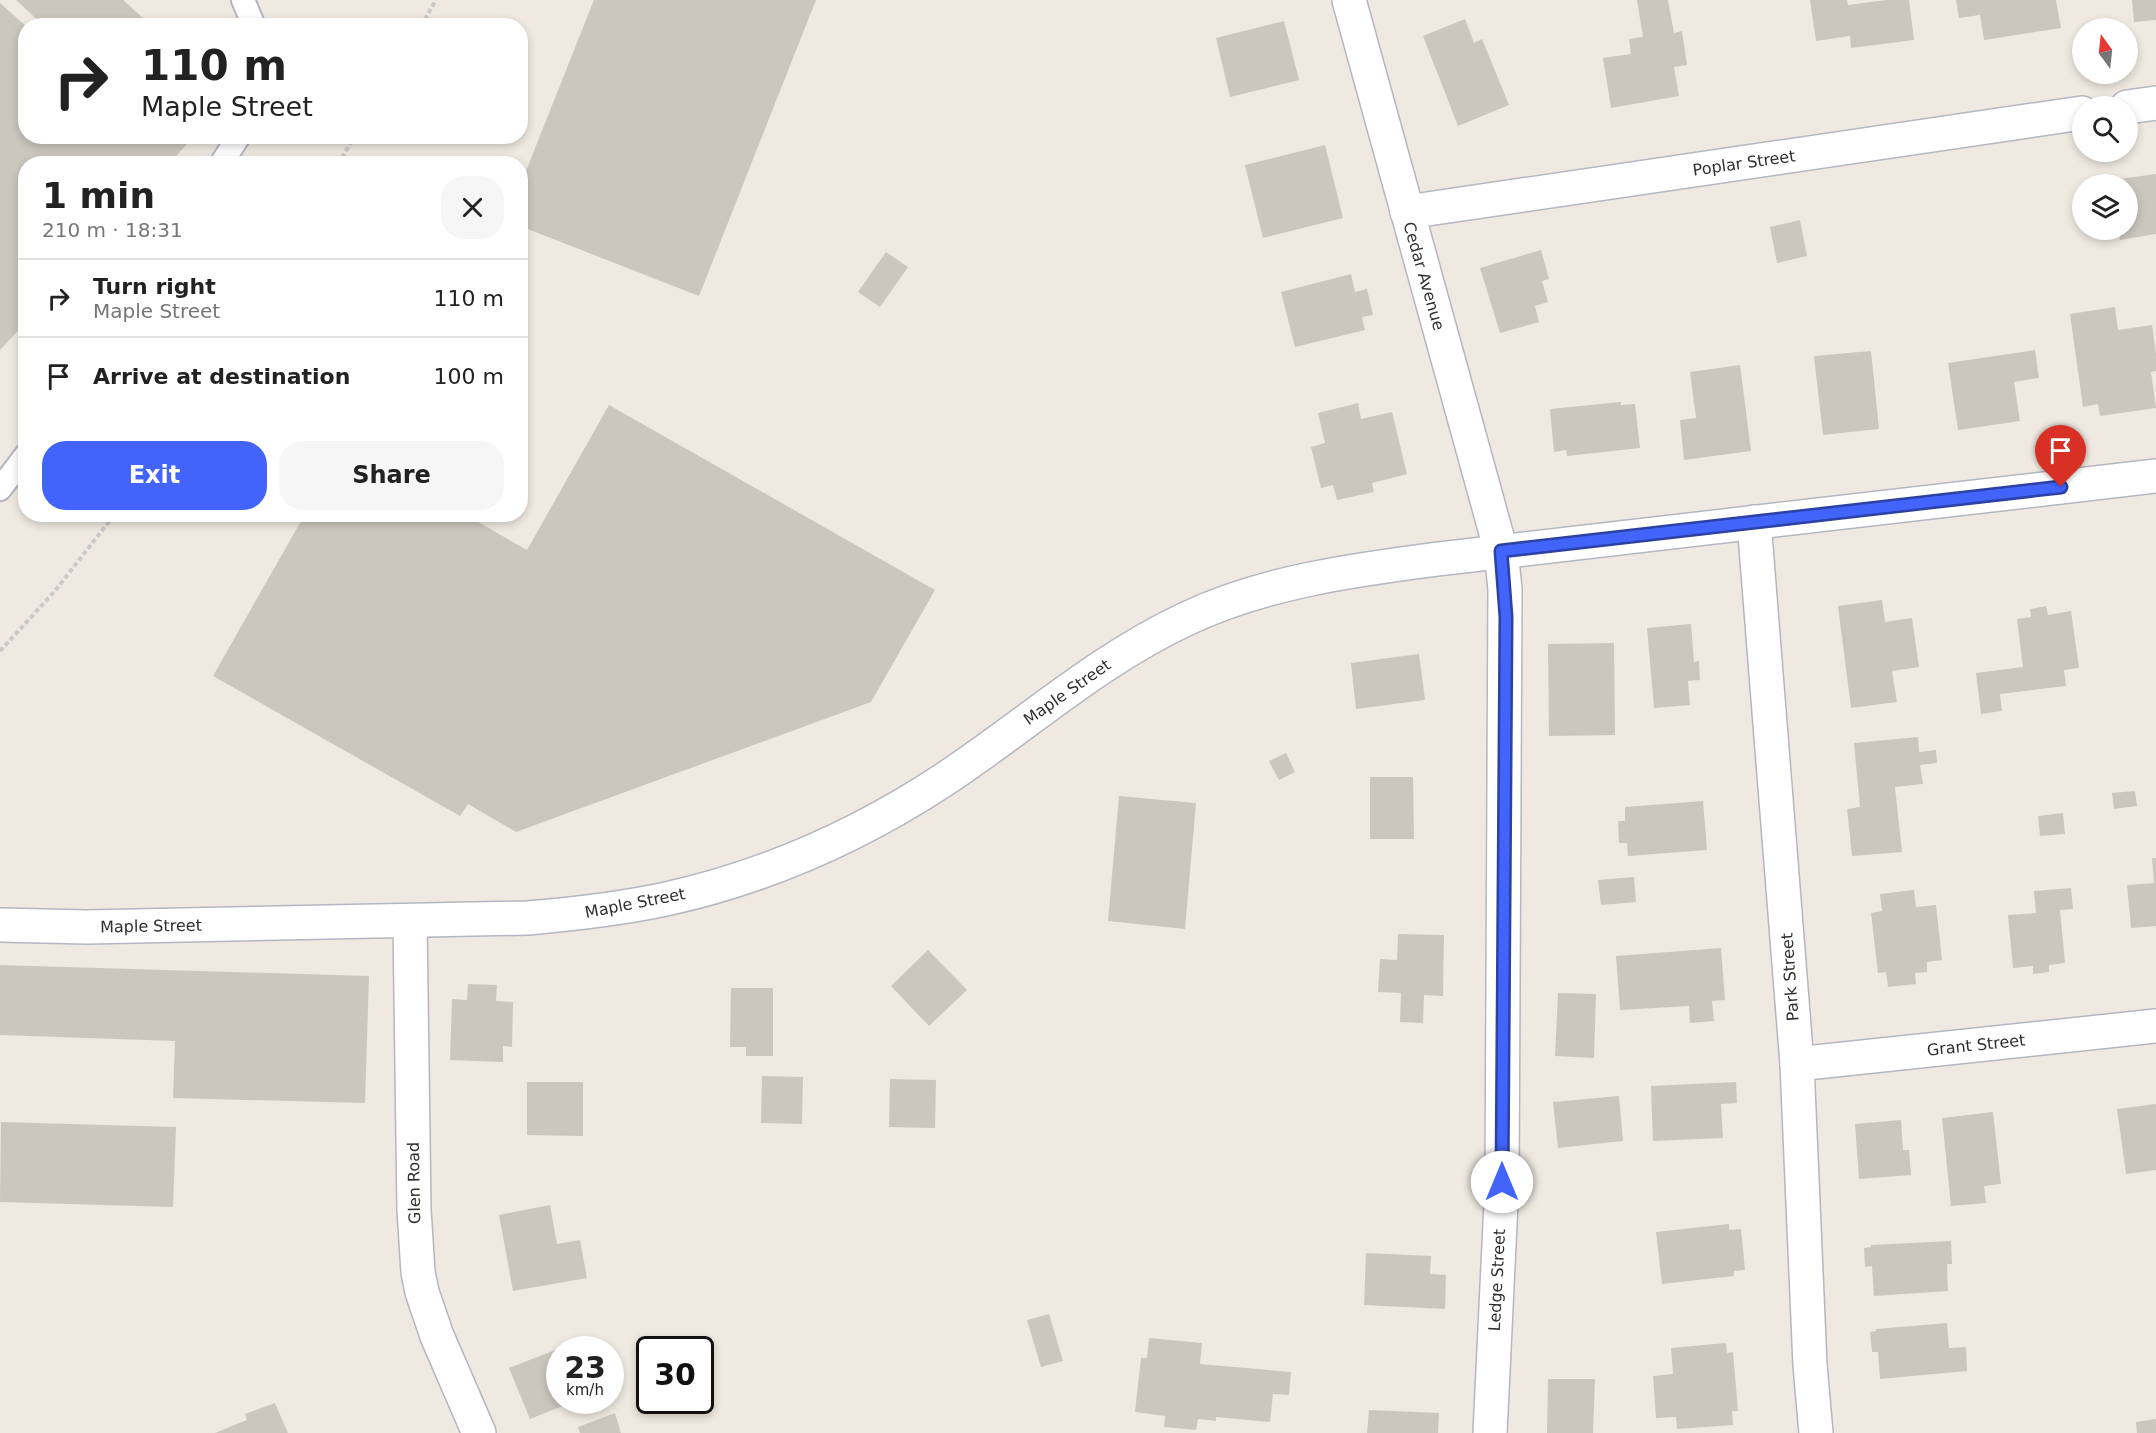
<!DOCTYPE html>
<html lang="en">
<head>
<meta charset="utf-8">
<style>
	body { margin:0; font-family:"DejaVu Sans",sans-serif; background:#f6f6f6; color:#222; height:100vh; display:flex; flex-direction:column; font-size:22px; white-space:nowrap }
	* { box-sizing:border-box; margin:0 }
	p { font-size:20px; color:#767676 }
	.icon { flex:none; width:33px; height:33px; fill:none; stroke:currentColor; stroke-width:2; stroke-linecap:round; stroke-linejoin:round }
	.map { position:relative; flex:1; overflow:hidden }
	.sheet { position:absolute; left:18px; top:156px; width:510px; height:366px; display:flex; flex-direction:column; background:#fff; border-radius:24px; box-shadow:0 3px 9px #0003 }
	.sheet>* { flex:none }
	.hud { position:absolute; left:18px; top:18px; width:510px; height:126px; border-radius:24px; box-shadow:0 3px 9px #0003; background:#fff; color:#222; overflow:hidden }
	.needle { width:39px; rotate:345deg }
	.fabs { position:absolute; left:2072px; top:18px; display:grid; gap:12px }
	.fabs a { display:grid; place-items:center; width:66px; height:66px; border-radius:50%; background:#fff; box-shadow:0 3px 9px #0003; font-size:30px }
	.speed { position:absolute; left:546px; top:1336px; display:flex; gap:12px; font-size:30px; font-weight:700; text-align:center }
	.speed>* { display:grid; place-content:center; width:78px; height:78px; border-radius:50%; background:#fff; box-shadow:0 3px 9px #0003; line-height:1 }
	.speed small { font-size:15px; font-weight:400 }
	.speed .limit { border:3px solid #111; border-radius:9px; background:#fff; color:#111 }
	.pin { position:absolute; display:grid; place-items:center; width:51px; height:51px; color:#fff; margin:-62px -26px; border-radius:50% 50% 50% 0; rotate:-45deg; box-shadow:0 0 6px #0007 }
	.pin .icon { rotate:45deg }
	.me { position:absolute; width:66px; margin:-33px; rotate:0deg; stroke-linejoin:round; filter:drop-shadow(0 0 4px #0008) }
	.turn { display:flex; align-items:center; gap:21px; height:126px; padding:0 24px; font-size:27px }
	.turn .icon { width:78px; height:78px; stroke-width:2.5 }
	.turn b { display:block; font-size:42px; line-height:51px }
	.round { display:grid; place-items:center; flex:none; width:63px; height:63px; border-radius:24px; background:#f6f6f6 }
	.overview { display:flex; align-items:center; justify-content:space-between; height:102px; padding:0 24px }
	h1 { font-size:36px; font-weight:700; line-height:45px }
	.cta { display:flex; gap:12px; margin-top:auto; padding:12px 24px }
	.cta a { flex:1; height:69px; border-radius:24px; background:#4264fb; color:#fff; font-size:24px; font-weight:700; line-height:69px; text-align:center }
	.cta a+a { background:#f6f6f6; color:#222 }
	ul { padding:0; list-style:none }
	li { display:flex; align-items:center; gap:18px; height:78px; padding:0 24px; border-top:2px solid #e0e0e0 }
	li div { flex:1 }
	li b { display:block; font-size:22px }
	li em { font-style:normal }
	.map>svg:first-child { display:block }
	.building { fill:#cbc7bf }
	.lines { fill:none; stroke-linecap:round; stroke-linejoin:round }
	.lane-casing { stroke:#b4b7c1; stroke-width:26 }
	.street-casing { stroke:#b4b7c1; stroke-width:36 }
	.secondary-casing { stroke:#b4b7c1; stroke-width:36 }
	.path { stroke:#c9c9c9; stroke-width:4; stroke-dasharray:4.5 3; stroke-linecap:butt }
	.lane { stroke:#fff; stroke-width:22 }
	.street { stroke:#fff; stroke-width:33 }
	.secondary { stroke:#fff; stroke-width:33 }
	.route-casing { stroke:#2b41a3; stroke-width:15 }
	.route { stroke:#4264fb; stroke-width:10 }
	.labels { text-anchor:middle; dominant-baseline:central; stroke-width:4.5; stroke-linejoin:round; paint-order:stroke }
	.street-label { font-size:16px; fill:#2e2e2e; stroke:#fff }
</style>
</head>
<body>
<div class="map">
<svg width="2156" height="1433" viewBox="0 0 2156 1433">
	<rect width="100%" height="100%" fill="#efe9e1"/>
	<g class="building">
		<path d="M16,0H123L152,26H44Z"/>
		<path d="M594,0H816L699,296L520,226V186Z"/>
		<path d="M1637,0H1668L1674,33L1682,31L1687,65L1674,67L1679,96L1611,108L1603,58L1631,54L1629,39L1643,37Z"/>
		<path d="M1810,0H1847L1848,5L1886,0H1909L1914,40L1851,48L1850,36L1816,41Z"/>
		<path d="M1956,0H2056L2061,28L1984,40L1980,15L1959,18Z"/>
		<path d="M2132,0H2156V20L2134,22Z"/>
		<path d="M0,3L26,26V136H194L169,164H26V322L0,350Z"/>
		<path d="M1465,19L1474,43L1482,39L1509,105L1458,126L1423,36Z"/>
		<path d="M1284,21L1299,80L1230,97L1216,38Z"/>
		<path d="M1325,145L1343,218L1263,238L1245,165Z"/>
		<path d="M2156,174V234L2120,240L2118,230H2127V184H2112L2111,180Z"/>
		<path d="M1800,220L1807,256L1777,263L1770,227Z"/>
		<path d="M1541,250L1549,279L1542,281L1548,302L1535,306L1539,322L1500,333L1480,268Z"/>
		<path d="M886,252L908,267L880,307L858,292Z"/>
		<path d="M1351,274L1355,292L1367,289L1373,315L1362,317L1365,330L1295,347L1281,292Z"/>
		<path d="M2115,307L2118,330L2152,325L2156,354V371L2151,372L2156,408L2100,416L2098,404L2083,407L2070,314Z"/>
		<path d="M2035,350L2039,378L2014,382L2020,421L1958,430L1948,363Z"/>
		<path d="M1871,351L1879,429L1823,435L1814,356Z"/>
		<path d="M1740,365L1751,451L1684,460L1680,420L1696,418L1690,372Z"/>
		<path d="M1621,402V405L1635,404L1640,448L1567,456L1566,450L1554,452L1550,409Z"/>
		<path d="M1358,403L1361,419L1392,412L1407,474L1372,483L1374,492L1337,500L1333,485L1321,488L1311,447L1325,443L1318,413Z"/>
		<path d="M609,405L935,590L871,702L516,832L468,804L460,816L213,676L305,514H464L527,550Z"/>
		<path d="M1882,600L1885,622L1912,618L1919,667L1892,671L1897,702L1851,708L1838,606Z"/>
		<path d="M2046,606L2048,615L2071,611L2079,668L2064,670L2066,686L2000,694L2002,711L1981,714L1976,673L2023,667L2017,619L2031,617L2030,609Z"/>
		<path d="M1691,624L1694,662L1699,661L1700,680L1688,681L1690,705L1654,708L1647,628Z"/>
		<path d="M1614,643L1615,735L1549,736L1548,644Z"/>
		<path d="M1419,654L1425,700L1356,709L1351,663Z"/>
		<path d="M1918,737L1919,752L1936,750L1937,763L1920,765L1923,784L1895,787L1902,852L1852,856L1847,809L1860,807L1854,743Z"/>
		<path d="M1286,753L1295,772L1279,780L1269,761Z"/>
		<path d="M1370,777H1413L1414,839H1370Z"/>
		<path d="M2135,791L2137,806L2114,809L2112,793Z"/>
		<path d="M1119,796L1196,803L1185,929L1108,921Z"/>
		<path d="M1703,801L1707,850L1628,856L1627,843H1619L1618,821H1625V807Z"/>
		<path d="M2063,813L2065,834L2040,836L2038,816Z"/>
		<path d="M2152,858H2156V926L2131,928L2127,885L2154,883Z"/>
		<path d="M1634,877L1636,902L1601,905L1598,880Z"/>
		<path d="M2071,888L2073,909L2060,910L2065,963L2049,965V972L2033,974V966L2013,968L2008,915L2036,913L2034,891Z"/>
		<path d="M1914,890L1916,907L1936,905L1942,960L1927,962V972L1915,973L1916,984L1888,987L1886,972L1878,973L1871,913L1882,911L1880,894Z"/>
		<path d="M1398,934L1444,935L1443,996L1424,995L1423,1023L1400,1022L1401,993L1378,992L1380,959L1397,960Z"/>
		<path d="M1721,948L1725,1000L1712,1001L1714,1021L1690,1023L1689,1006L1620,1010L1616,956Z"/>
		<path d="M928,950L967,990L929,1026L891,986Z"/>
		<path d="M0,965L369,976L365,1103L173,1098L175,1041L0,1035Z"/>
		<path d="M468,984L497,985L496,1001L513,1002L512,1047L503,1046V1062L450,1060L452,999L467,1000Z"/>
		<path d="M731,988H773V1056H746V1047H730Z"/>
		<path d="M1558,993L1596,994L1594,1058L1555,1056Z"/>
		<path d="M762,1076L803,1077L802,1124L761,1123Z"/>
		<path d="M890,1079L936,1080L935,1128L889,1127Z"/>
		<path d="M527,1082H583V1136L527,1135Z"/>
		<path d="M1736,1082L1737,1103L1721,1104L1723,1138L1653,1141L1651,1086Z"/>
		<path d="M1619,1096L1623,1141L1558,1148L1553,1102Z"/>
		<path d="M2156,1104V1170L2126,1174L2117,1109Z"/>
		<path d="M1993,1112L2001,1184L1984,1186L1986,1203L1951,1206L1942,1118Z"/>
		<path d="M1901,1120L1903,1150H1909L1911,1175L1859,1179L1855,1124Z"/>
		<path d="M1,1122L176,1127L173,1207L0,1202Z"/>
		<path d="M550,1205L557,1244L580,1240L587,1278L513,1291L499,1215Z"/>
		<path d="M1729,1224V1230L1741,1229L1745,1270L1734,1271V1276L1662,1284L1656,1232Z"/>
		<path d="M1951,1241L1952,1264H1947L1948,1291L1874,1296L1872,1266L1865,1267L1864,1248L1871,1247V1245Z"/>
		<path d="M1366,1253L1431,1256L1430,1274L1446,1275L1445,1309L1364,1305Z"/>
		<path d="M1049,1314L1063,1361L1041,1367L1027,1320Z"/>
		<path d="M1947,1323L1949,1348L1966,1347L1967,1371L1880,1379L1878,1352H1872L1870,1332L1876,1331V1329Z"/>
		<path d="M1149,1338L1202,1343L1200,1364L1291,1372L1289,1395L1273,1394L1270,1422L1216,1417V1421L1198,1419L1196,1430L1164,1427L1165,1416L1135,1412L1141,1358H1147Z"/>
		<path d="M1726,1343L1727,1353L1733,1352L1738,1411H1732L1733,1425L1677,1429L1676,1417L1656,1418L1653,1376L1673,1374L1671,1348Z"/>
		<path d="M568,1345L570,1350H560V1401H575L530,1419L509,1368Z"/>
		<path d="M1548,1379H1595L1593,1433H1547Z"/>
		<path d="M275,1403L288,1433H215L247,1420L245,1414Z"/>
		<path d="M1369,1410L1439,1413L1438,1433H1367Z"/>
		<path d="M615,1413L621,1433H580L578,1427Z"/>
		<path d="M2156,1419V1433H2137L2136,1422Z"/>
	</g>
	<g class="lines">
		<g class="lane-casing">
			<g id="lane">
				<path d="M243,0L254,26"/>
				<path d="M221,164L239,136"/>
				<path d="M0,489L26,455"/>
			</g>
		</g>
		<g class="street-casing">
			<g id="street">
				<path d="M1349,0L1501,551L1505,589L1502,1182L1490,1433"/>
				<path d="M2127,107L2156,103"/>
				<path d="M1407,212L2082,113"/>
				<path d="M1754,522L1797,1064L1810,1365L1816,1433"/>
				<path d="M410,922L414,1210L418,1272L422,1292L437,1336L479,1433"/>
				<path d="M1797,1064L2156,1026"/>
			</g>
		</g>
		<g class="secondary-casing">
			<path id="secondary" d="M0,925L87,927L528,918C574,914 620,909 666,899C766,877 860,835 945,779C1025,726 1098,660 1186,619C1264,582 1353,570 1438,559L2156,476"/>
		</g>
		<g class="path">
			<path d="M421,26L436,0"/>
			<path d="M338,164L355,136"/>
			<path d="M0,651L54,592L115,514"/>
		</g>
		<use href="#lane" class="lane"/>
		<use href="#street" class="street"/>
		<use href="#secondary" class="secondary"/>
	</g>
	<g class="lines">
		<g class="route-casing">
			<path id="route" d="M1502,1182L1506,617L1501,551L2061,487"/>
		</g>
		<use href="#route" class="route"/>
	</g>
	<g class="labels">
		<g class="street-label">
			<text transform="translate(1744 163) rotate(-8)">Poplar Street</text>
			<text transform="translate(1424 276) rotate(74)">Cedar Avenue</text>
			<text transform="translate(1067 692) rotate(-35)">Maple Street</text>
			<text transform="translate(635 903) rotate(-11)">Maple Street</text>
			<text transform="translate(151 926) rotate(-1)">Maple Street</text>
			<text transform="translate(1790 977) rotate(-94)">Park Street</text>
			<text transform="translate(1976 1045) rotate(-6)">Grant Street</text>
			<text transform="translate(414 1183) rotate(-91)">Glen Road</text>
			<text transform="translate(1497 1280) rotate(-87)">Ledge Street</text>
		</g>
	</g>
</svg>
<div class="fabs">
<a><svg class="needle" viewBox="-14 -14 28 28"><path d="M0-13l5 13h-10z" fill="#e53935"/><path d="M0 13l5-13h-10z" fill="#767676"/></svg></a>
<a><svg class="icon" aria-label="search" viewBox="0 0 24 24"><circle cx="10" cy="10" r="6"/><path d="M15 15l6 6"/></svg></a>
<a><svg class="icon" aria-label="layers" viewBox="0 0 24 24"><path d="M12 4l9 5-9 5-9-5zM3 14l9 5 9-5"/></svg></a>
</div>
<div class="speed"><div>23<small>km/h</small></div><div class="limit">30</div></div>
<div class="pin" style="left:2061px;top:487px;background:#d93025"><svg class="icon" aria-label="arrive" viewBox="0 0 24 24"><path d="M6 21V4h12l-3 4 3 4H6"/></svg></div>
<svg class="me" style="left:1502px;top:1182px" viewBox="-20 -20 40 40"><circle r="19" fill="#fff"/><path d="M0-13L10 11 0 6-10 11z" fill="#4264fb"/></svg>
<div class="hud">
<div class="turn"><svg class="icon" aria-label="right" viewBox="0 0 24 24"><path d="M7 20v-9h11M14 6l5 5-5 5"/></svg><div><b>110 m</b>Maple Street</div></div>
</div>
<section class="sheet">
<div class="overview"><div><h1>1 min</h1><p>210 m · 18:31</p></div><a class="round"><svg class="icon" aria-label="close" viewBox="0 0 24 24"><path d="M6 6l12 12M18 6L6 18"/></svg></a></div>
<ul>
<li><svg class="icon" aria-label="right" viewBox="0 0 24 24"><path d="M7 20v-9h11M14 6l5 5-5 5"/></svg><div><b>Turn right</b><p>Maple Street</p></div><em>110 m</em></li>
<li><svg class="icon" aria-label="arrive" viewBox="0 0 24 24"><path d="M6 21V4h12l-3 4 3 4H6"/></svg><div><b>Arrive at destination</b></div><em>100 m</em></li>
</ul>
<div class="cta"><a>Exit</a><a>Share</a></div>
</section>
</div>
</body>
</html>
